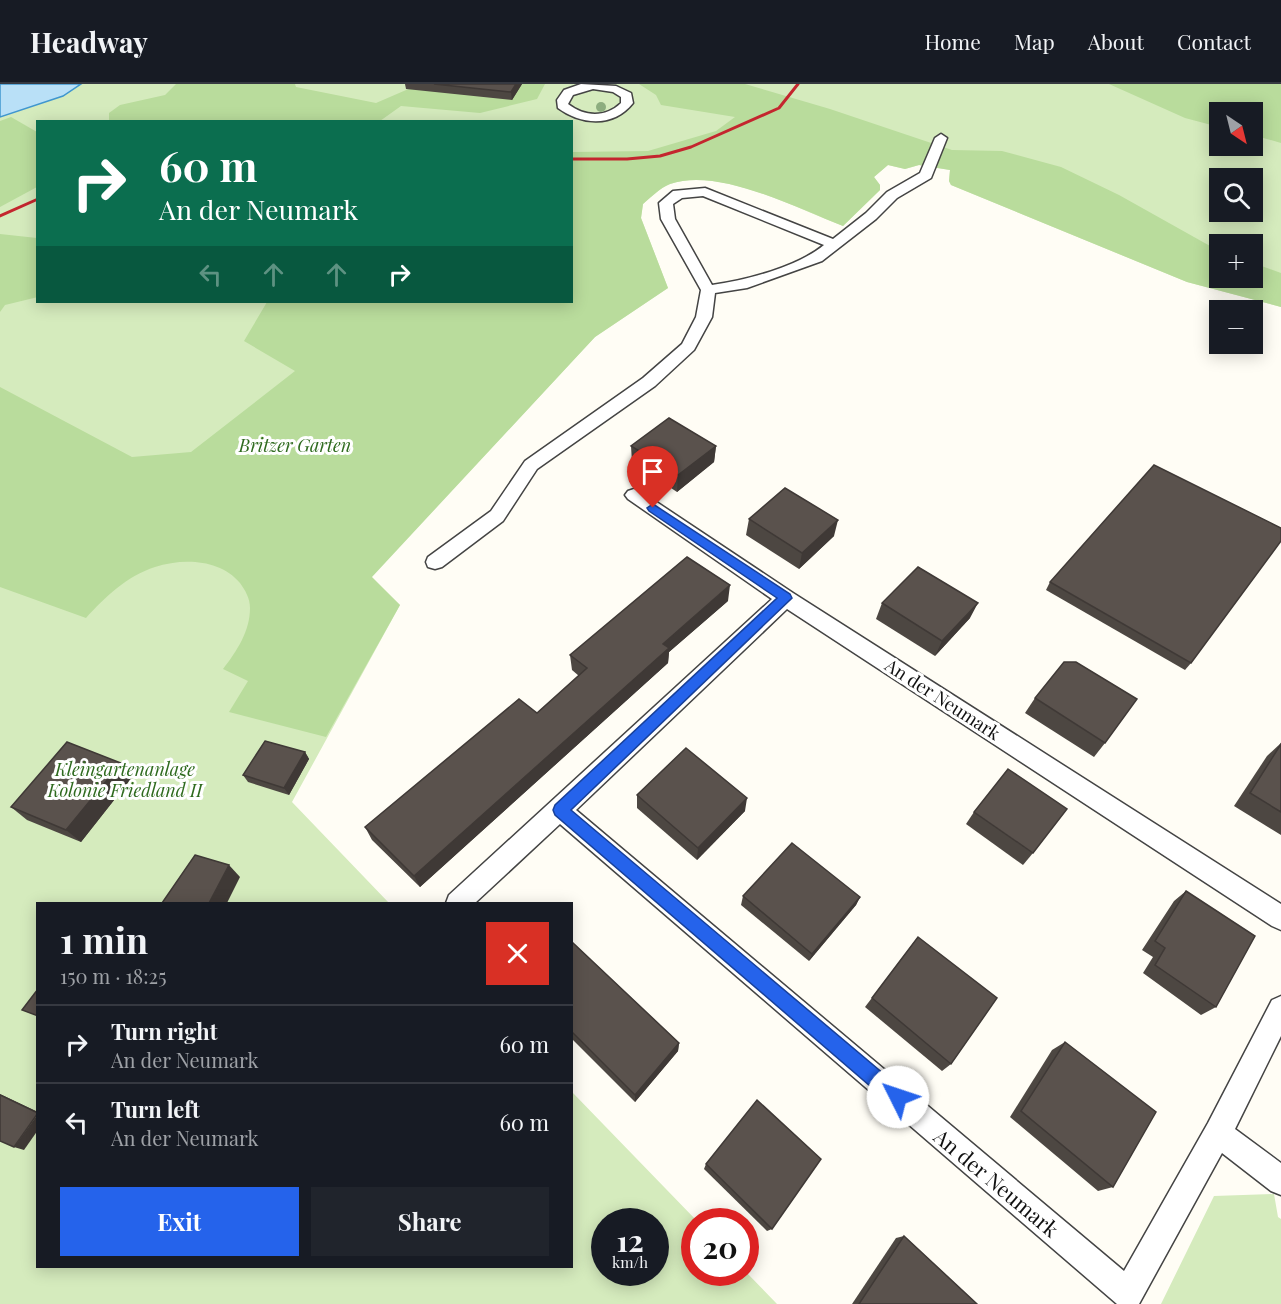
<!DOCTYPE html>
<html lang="en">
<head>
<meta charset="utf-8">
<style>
	body { margin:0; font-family:"Playfair Display",serif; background:#20242c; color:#f1f3f6; height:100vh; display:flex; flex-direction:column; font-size:22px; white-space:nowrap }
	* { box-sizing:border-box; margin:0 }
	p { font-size:20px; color:#9ea1a6 }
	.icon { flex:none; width:33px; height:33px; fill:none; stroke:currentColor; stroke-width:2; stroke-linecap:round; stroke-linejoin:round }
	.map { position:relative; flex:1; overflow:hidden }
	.details { position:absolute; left:36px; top:818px; width:537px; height:366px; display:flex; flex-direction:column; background:#171b24; border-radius:0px; box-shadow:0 3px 15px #0003 }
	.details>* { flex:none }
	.hud { position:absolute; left:36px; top:36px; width:537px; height:183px; border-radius:0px; box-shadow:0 3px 15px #0003; background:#0b6e4f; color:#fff; overflow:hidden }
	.needle { width:39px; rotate:145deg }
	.fabs { position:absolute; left:1209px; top:18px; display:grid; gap:12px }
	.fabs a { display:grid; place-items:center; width:54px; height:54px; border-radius:0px; background:#171b24; box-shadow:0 3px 15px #0003; font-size:30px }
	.speed { position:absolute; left:591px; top:1124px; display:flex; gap:12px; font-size:30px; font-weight:700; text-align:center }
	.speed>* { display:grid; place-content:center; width:78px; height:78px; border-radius:50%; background:#171b24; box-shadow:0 3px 15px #0003; line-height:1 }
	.speed small { font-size:15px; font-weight:400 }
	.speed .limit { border:9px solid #d22; background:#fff; color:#111 }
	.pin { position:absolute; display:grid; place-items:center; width:51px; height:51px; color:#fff; margin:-62px -26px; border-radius:50% 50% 50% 0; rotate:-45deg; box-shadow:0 0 6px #0007 }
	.pin .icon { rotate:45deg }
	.me { position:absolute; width:66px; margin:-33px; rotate:311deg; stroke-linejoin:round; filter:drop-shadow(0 0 4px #0008) }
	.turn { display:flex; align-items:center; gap:21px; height:126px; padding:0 24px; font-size:27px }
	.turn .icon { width:78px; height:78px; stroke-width:2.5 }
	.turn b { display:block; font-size:42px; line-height:51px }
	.lanes { display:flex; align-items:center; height:57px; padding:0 24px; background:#0003; justify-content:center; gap:30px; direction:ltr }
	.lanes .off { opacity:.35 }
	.round { display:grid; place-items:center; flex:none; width:63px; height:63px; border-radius:0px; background:#20242c }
	.headline { display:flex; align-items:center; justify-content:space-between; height:102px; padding:0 24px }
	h1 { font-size:36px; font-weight:700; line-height:45px }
	.action { display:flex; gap:12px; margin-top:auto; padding:12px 24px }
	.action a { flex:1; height:69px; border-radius:0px; background:#2563eb; color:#fff; font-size:24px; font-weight:700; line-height:69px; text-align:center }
	.action a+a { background:#20242c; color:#f1f3f6 }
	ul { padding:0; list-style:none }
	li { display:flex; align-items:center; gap:18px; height:78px; padding:0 24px; border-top:2px solid #363941 }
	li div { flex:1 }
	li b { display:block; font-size:22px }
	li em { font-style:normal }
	header { display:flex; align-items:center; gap:36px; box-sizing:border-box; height:84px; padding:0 30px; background:#171b24; border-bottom:2px solid #363941 }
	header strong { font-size:28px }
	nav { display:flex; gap:33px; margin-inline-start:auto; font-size:21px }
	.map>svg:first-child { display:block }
	.green { fill:#d5ebbd; fill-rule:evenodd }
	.forest { fill:#b9dc9c }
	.water { fill:#b9e0f7; stroke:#3f96cf; stroke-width:1.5 }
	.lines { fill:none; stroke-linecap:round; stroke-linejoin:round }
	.lane-casing { stroke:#444; stroke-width:3 }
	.lane { fill:#fff; fill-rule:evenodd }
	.rail { stroke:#c4262e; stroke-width:3 }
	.tree { fill:#8dad7f }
	.wall { fill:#4d4742 }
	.shaded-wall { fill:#3f3936 }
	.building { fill:#5a524d; stroke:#3f3936; stroke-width:1.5 }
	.route { fill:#2563eb; stroke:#184099; stroke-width:1.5 }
	.labels { text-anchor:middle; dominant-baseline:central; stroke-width:6; stroke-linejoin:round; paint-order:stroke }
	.park-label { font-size:18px; font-style:italic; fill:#2f6b1f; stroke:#fff }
	.street-label { font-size:18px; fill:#111; stroke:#fff }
	.near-street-label { font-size:21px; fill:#111; stroke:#fff }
</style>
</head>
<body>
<header>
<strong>Headway</strong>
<nav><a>Home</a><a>Map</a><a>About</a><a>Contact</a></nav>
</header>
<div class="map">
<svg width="1281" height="1220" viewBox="0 0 1281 1220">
	<rect width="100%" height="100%" fill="#fffdf5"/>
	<g class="green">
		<path d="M0,0H1281V223L1187,198L951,101L949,97L950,86L919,81L905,85L888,81L874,93L880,101V106L843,142C796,124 719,83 670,100C660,104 651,113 643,120L641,134L668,204L595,253L371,493L400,521L292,718L389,819H38V1182H572V1008L697,1137H694V1188H746L777,1220H0ZM1220,28H1252V62H1220ZM38,38H572V218H38ZM1220,94H1252V128H1220ZM1220,160H1252V194H1220ZM604,1137H656V1188H604Z"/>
		<path d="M1274,1110L1278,1133L1281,1135V1220H1161L1214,1112Z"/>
	</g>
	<g class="forest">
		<path d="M176,0H295L296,3L376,19L420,0H545L537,15L480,29L401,22L380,37L109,36V29L120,21L165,11Z"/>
		<path d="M639,0H745L830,25L952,66L1002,67L1061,83L1119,111L1219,167L1220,194H1252L1253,179L1281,189V223L1187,198L951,101L949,97L950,86L919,81L905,85L888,81L874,93L880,101V106L843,142C796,124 718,83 670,100C660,104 651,113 643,120L641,134L668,204L595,253L372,493L400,521L326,653L229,628L248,597L223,585C237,567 250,547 250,524C250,514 245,506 240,499C220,475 183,474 155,483C127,492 105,513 86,534L0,503V303L132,373L191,368L295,287L244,257L267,218H572V68L648,67L716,47L735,33L661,21L656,11Z"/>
		<path d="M1109,0H1281V59L1253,51L1252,28H1220L1219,43L1185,34Z"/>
		<path d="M11,33L37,48V103L0,123V37Z"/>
		<path d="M0,150L37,154L38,213L5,221L0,228Z"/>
	</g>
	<path class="water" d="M0,0H81L63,12L0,33Z"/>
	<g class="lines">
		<g class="lane-casing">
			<g id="lane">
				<path d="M581,0L616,2L631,9L633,19C613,44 581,41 558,24L557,16L564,6ZM593,5L613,8L621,13V19C605,34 585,33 568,20L573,11Z"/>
				<path d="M941,50L947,54L931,94L897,114L876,135L822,177L747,204L715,209L712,233L694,266L655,302L537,385L503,437L442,483L435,485L428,483L426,478L428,473L491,427L525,377L643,294L682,260L696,233L701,206L661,135L659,119L673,107L705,104L833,155L866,129L887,108L920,89L935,54ZM703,112L824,161C797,183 747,196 712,201L675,135L673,120L682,114Z"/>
				<path d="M634,405L640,407L793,509L1281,820V846L1272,842L787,525L576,726L1124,1187L1208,1039L1272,916L1281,912V952L1235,1045L1281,1079V1111L1271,1107L1222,1069L1139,1220H1117L560,740L475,819H446L449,811L772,515L628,415L625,411L628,407Z"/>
			</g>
		</g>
		<use href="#lane" class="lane"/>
		<g class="rail">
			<path d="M572,75H627L660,72L691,63L779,24L798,0"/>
			<path d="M0,132L38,115"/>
		</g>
	</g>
	<circle class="tree" cx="601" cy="23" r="5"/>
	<g class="wall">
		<path d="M405,0H522L512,16L406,5Z"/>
		<path d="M631,362H716L714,378L677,408L632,378Z"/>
		<path d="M749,435L834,452L799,485L746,451Z"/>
		<path d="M1050,498L1191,579L1185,586L1046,506Z"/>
		<path d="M728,517L669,568L668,579L420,803L372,756L365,743L537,629L579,592L572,586L570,571Z"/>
		<path d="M882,519L970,534L935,572L876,535Z"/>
		<path d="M1035,614L1105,659L1094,673L1025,629Z"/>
		<path d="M1281,659V751L1234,722L1267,672Z"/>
		<path d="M305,668L309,675L289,711L248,698L243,691Z"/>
		<path d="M133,692L81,758L27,736L11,723Z"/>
		<path d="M637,711L745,727L697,776L637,724Z"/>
		<path d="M974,728L1033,769L1023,781L966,740Z"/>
		<path d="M1186,807L1216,923L1201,931L1143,889L1153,873L1142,866L1174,817Z"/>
		<path d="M743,812L860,813L856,821L809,877L741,821Z"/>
		<path d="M918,853L951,980L942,987L865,923Z"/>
		<path d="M572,858L679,959L678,967L635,1018L572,955Z"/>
		<path d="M1065,958L1113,1103L1098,1107L1010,1033L1052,966Z"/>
		<path d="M706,1080L772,1145L767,1147L704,1085Z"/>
		<path d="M904,1152L977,1220H852L896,1154Z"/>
	</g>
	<g class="shaded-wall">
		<path d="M516,0H522L512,16L511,8Z"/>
		<path d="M716,362L714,378L677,408L678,391Z"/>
		<path d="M838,436L834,452L799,485L802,469Z"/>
		<path d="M730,501L728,517L669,568L668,579L420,803L414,792L663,560Z"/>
		<path d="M978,519L970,534L935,572L942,557Z"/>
		<path d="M305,668L309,675L289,711L284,704Z"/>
		<path d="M121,679L133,692L81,758L66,746Z"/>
		<path d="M747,714L745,727L697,776L698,764Z"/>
		<path d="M229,781L240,793L227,819H209Z"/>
		<path d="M860,813L856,821L809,877L812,870Z"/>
		<path d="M679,959L678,967L635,1018V1011Z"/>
		<path d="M0,1010L38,1028V1029L0,1011Z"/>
		<path d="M38,1030V1046L24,1066L14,1063Z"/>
	</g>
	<g class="building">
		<path d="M434,0H516L511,8Z"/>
		<path d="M669,334L716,362L678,391L631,362Z"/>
		<path d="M1154,381L1281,444V457L1191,579L1050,498Z"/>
		<path d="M785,404L838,436L802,469L749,435Z"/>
		<path d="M687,473L730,501L663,560L669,564L414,792L365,743L519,615L537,629L587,584L570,571Z"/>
		<path d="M918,483L978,519L942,557L882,519Z"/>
		<path d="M1064,578H1076L1137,615L1105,659L1035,614Z"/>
		<path d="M265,657L305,668L284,704L243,691Z"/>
		<path d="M67,658L121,679L66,746L11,723Z"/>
		<path d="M1281,660V728L1250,709Z"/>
		<path d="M686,664L747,714L698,764L637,711Z"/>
		<path d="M1008,685L1067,725L1033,769L974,728Z"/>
		<path d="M792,759L860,813L812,870L743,812Z"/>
		<path d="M195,771L229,781L209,819H162Z"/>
		<path d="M1186,807L1255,852L1216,923L1155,881L1165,864L1155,857Z"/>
		<path d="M918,853L997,914L951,980L872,914Z"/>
		<path d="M572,858L679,959L635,1011L572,948Z"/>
		<path d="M38,905V932L22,926Z"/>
		<path d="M1065,958L1156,1028L1113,1103L1021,1027Z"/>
		<path d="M0,1011L38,1029L14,1063L0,1057Z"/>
		<path d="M757,1016L821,1075L772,1145L706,1080Z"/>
		<path d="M904,1152L977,1220H859Z"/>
	</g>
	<path class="route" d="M653,420L790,510L792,514L571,726L904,1007L906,1013L904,1020L898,1022L891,1020L555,731L553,726L555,721L777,514L649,427L647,424Z"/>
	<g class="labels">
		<g class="park-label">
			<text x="295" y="361">Britzer Garten</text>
			<text x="125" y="685">Kleingartenanlage<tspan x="125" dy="21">Kolonie Friedland II</tspan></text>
		</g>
		<g class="street-label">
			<text transform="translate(943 615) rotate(33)">An der Neumark</text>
		</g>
		<g class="near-street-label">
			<text transform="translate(997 1098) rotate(40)">An der Neumark</text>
		</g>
	</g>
</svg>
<div class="fabs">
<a><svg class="needle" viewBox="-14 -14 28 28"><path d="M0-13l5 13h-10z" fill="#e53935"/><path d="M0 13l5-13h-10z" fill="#9ea1a6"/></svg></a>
<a><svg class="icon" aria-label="search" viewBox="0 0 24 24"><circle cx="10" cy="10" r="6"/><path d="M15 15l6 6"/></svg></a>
<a>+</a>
<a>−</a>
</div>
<div class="speed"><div>12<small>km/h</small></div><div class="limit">20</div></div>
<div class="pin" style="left:653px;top:424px;background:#d93025"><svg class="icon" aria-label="arrive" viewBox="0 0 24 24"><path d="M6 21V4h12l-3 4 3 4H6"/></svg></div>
<svg class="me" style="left:898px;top:1013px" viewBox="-20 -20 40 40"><circle r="19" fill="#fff"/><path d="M0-13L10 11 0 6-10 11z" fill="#2563eb"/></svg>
<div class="hud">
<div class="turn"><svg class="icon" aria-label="right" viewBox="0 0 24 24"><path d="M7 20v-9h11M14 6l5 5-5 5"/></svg><div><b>60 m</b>An der Neumark</div></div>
<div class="lanes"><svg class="icon off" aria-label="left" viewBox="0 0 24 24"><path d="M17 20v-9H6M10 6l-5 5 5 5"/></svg><svg class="icon off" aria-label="ahead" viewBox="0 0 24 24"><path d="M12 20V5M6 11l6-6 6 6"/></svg><svg class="icon off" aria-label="ahead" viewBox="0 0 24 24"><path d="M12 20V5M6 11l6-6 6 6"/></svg><svg class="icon" aria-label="right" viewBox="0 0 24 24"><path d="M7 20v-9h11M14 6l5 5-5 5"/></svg></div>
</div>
<section class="details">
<div class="headline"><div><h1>1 min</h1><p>150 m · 18:25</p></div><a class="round" style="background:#d93025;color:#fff"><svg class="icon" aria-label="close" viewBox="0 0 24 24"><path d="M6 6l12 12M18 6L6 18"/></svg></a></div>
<ul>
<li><svg class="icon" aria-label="right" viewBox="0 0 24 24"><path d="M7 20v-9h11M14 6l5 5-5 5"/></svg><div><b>Turn right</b><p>An der Neumark</p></div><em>60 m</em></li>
<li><svg class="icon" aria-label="left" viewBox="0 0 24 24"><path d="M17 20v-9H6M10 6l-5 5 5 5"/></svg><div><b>Turn left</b><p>An der Neumark</p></div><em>60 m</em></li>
</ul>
<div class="action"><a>Exit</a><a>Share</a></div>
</section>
</div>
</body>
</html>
